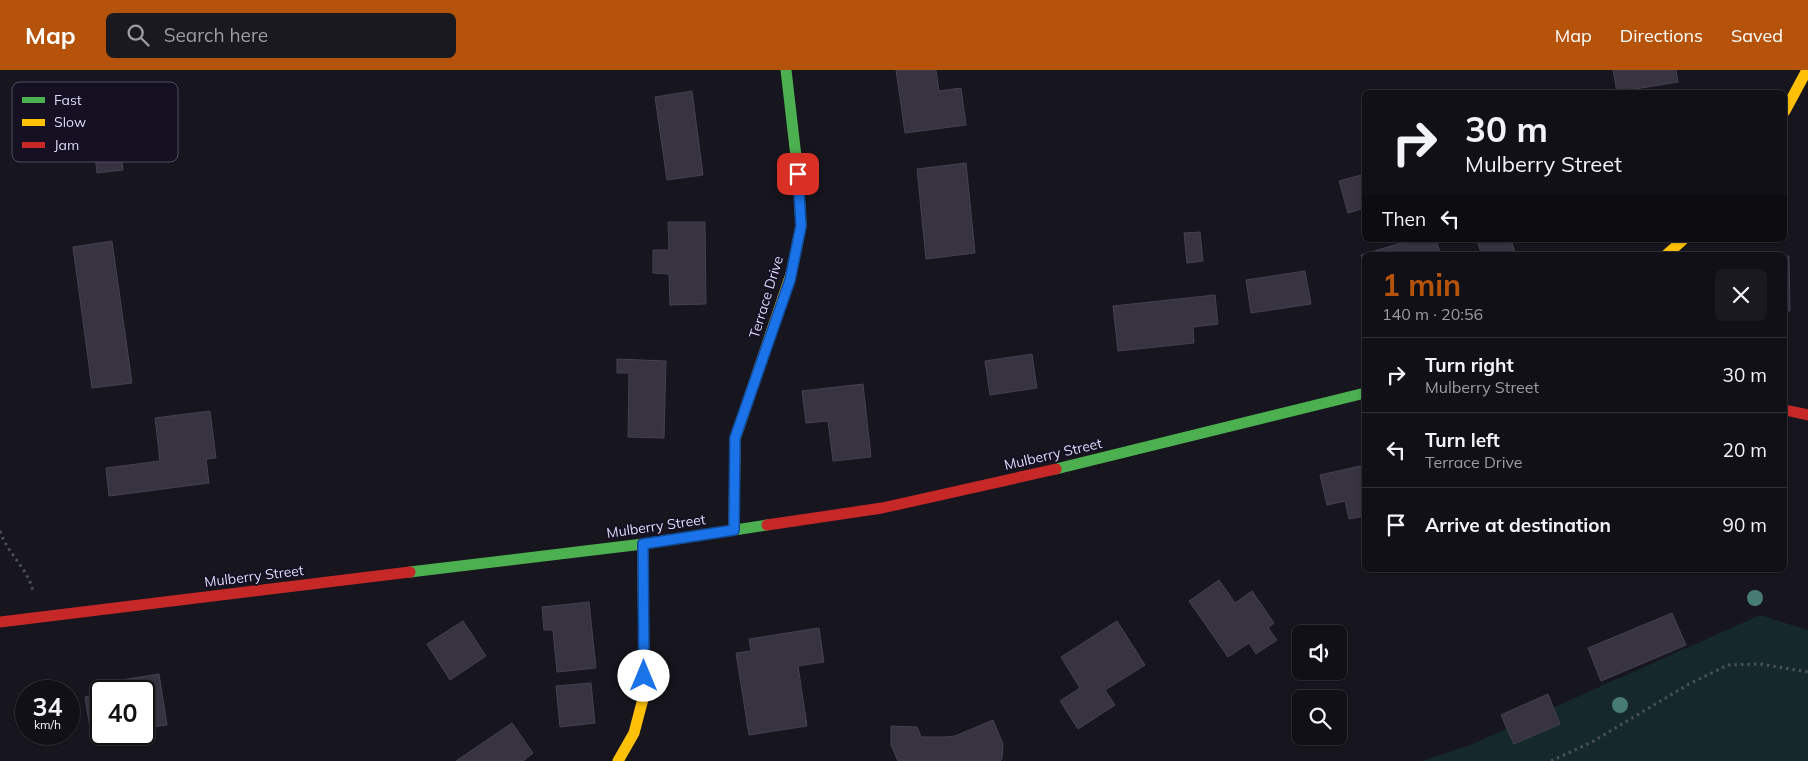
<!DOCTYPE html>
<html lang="en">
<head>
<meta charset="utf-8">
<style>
	body { margin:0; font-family:Mulish,sans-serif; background:#1a191f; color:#f1f3f6; height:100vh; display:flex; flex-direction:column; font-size:19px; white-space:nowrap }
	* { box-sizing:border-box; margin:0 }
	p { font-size:16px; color:#9c9da1 }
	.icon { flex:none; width:28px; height:28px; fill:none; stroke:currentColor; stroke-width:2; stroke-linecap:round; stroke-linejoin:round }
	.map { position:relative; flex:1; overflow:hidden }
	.side { position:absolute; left:1362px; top:182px; width:425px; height:320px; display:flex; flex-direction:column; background:#111016; border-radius:8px; box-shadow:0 1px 4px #0004,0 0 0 1px #303035 }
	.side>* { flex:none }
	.top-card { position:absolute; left:1362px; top:20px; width:425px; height:152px; border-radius:8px; box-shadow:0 1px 4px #0004,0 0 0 1px #303035; background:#111016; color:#f1f3f6; overflow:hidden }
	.tools { position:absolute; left:1292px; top:555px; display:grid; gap:10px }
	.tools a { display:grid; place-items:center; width:55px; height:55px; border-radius:8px; background:#111016; box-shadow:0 1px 4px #0004,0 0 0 1px #303035; font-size:25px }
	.speed { position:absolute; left:15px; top:610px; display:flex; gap:10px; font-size:25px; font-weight:700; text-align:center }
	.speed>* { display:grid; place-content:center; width:65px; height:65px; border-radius:50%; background:#111016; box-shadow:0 1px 4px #0004,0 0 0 1px #303035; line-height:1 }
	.speed small { font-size:12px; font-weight:400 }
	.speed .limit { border:2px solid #111; border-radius:8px; background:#fff; color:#111 }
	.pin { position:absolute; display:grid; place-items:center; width:42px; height:42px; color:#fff; margin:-21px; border-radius:10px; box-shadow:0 2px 8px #0006 }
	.me { position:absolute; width:55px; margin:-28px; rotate:0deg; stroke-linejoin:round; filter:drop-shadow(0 0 4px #0008) }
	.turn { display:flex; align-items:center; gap:18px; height:105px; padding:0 20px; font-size:22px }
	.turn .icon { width:65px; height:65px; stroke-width:2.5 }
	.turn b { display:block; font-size:35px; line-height:42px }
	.then { display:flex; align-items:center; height:48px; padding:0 20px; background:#0003; gap:10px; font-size:19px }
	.round { display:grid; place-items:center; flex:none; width:52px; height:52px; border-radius:8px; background:#1a191f }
	.head { display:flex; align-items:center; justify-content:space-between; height:85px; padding:0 20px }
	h1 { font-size:30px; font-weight:700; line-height:38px; color:#b45309 }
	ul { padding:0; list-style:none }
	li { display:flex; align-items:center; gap:15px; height:75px; padding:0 20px; border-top:1px solid #303035 }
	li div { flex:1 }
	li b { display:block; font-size:19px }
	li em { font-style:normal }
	header { display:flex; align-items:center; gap:30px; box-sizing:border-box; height:70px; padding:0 25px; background:#b45309; color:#fff }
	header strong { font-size:24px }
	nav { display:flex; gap:28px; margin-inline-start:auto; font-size:18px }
	.search { width:350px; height:45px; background:#1a191f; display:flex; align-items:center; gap:12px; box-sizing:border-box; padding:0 18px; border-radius:8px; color:#9c9da1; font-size:19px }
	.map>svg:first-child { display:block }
	.green { fill:#15282a }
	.building { fill:#373340; stroke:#454151 }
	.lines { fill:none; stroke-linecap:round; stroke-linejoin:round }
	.path { stroke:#49515d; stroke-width:3; stroke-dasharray:2.5 4; stroke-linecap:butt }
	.fast { stroke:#4caf50; stroke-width:11 }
	.slow { stroke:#ffc107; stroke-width:11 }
	.jam { stroke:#c62828; stroke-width:11 }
	.tree { fill:#477c75 }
	.route-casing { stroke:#114b97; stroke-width:12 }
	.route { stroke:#1a73e8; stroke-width:9 }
	.labels { text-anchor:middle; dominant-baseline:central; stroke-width:4; stroke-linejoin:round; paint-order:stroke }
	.street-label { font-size:14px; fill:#ded8fa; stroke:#151122 }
	.key { fill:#151122; stroke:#514d63; stroke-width:1 }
	.key-label { font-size:14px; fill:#ded8fa }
</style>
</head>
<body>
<header>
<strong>Map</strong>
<div class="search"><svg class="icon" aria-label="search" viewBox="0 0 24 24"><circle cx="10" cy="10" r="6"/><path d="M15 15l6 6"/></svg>Search here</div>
<nav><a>Map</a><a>Directions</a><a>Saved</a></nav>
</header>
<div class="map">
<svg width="1808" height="691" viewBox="0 0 1808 691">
	<rect width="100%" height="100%" fill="#17151e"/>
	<path class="green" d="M1760,545L1808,560V691H1422L1470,675Z"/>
	<g class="building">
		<path d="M896,0H936L939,21L961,18L966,55L905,63Z"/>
		<path d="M1613,0H1676L1678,12L1617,22Z"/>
		<path d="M692,21L703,105L667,110L655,27Z"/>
		<path d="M115,31L123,100L97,103L93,68H88L84,34Z"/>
		<path d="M966,93L975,183L926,189L917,99Z"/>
		<path d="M1365,104V138L1348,143L1339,111Z"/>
		<path d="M668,152H705L706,234L670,235L669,204L653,203V180H669Z"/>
		<path d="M1200,162L1203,191L1187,193L1184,163Z"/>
		<path d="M1411,170H1436L1441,185H1365V198L1361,185Z"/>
		<path d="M1511,170L1516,185H1482L1477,171Z"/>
		<path d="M112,171L132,313L92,318L73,177Z"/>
		<path d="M1785,186H1789L1790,241H1785Z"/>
		<path d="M1305,201L1311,234L1251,243L1246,210Z"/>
		<path d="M1215,225L1218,254L1193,257L1194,273L1118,281L1113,236Z"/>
		<path d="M1032,284L1037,318L990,325L985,291Z"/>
		<path d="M617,289L666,291L664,368L628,367L629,303H617Z"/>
		<path d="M863,314L871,387L833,391L828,351L806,353L802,321Z"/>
		<path d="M210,341L216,388L206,389L209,413L109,426L106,398L160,391L155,348Z"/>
		<path d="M1365,395V446L1349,449L1345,431L1327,435L1320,405Z"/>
		<path d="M1219,510L1235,533L1252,521L1274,553L1268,558L1277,570L1256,584L1249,573L1228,587L1189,531Z"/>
		<path d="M589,532L596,598L557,602L553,560H544L542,537Z"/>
		<path d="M1672,543L1686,575L1601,611L1588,578Z"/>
		<path d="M463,551L486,586L450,610L427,574Z"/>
		<path d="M1117,551L1145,595L1105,620L1115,635L1078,659L1060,631L1080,618L1061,587Z"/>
		<path d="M819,558L824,592L798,596L807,656L749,665L736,583L751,581L749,569Z"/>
		<path d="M159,604L167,655L144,658V621H117L115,611Z"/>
		<path d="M591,613L595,653L560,657L556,616Z"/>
		<path d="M101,624V656L90,658L85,627Z"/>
		<path d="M1548,624L1560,654L1514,674L1501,645Z"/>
		<path d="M993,650L1003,674L1002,689L1000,691H898L891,675V656L917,657L921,667H945L955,666Z"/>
		<path d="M512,653L533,683L523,691H456Z"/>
	</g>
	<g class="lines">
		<g class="path">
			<path d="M0,461C7,484 29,499 33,522"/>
			<path d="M1551,691L1592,672L1689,614L1728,595L1760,594L1808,602"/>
		</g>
		<g class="fast">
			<path d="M786,0L798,104L801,156L791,204"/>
			<path d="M1056,399L1365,323"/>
			<path d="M410,502L643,474L767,455"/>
		</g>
		<g class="slow">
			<path d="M1785,41L1807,0"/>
			<path d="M1666,185L1683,170"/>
			<path d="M734,460L735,369L791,204"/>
			<path d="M618,691L634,663L644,625L643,474"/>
		</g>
		<g class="jam">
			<path d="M1785,340L1808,345"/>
			<path d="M767,455L882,438L1056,399"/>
			<path d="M0,552L410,502"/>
		</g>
	</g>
	<g class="tree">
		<circle cx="1755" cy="528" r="8"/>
		<circle cx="1620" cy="635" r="8"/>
	</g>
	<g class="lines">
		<g class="route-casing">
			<path id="route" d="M644,606L643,474L734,460L735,368L790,210L801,156L798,104"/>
		</g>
		<use href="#route" class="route"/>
	</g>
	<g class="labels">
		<g class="street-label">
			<text transform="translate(766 227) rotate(-73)">Terrace Drive</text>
			<text transform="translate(1053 384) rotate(-13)">Mulberry Street</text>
			<text transform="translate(656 456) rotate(-8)">Mulberry Street</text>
			<text transform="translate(254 506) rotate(-7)">Mulberry Street</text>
		</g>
	</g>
	<rect x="12" y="12" width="166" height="80" rx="8" class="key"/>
	<rect x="22" y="27" width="23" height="6" fill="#4caf50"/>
	<rect x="22" y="49" width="23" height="7" fill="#ffc107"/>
	<rect x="22" y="72" width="23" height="6" fill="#c62828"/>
	<g class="key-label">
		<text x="54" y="35">Fast</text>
		<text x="54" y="57">Slow</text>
		<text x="54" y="80">Jam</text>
	</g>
</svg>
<div class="tools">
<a><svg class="icon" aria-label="sound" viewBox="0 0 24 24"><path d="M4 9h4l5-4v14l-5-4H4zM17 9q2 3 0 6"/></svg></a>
<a><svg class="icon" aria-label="search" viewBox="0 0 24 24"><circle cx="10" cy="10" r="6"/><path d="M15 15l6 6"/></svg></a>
</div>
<div class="speed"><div>34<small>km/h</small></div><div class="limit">40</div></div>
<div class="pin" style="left:798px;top:104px;background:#d93025"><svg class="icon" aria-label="arrive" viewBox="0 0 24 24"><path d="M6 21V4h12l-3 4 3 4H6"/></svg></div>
<svg class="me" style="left:644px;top:606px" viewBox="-20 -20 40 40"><circle r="19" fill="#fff"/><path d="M0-13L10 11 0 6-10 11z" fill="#1a73e8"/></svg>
<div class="top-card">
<div class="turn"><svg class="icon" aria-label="right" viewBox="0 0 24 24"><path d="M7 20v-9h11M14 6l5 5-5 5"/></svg><div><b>30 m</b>Mulberry Street</div></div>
<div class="then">Then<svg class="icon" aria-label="left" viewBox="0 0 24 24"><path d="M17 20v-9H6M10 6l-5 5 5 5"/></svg></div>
</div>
<section class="side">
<div class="head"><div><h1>1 min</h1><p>140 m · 20:56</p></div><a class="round"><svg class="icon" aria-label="close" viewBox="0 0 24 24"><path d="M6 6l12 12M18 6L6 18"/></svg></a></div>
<ul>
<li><svg class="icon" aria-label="right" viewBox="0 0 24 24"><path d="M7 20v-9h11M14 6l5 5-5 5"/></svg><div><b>Turn right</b><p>Mulberry Street</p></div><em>30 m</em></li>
<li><svg class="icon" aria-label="left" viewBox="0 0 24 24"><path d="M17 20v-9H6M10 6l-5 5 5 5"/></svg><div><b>Turn left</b><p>Terrace Drive</p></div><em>20 m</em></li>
<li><svg class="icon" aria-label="arrive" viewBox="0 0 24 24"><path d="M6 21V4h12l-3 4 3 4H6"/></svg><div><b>Arrive at destination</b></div><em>90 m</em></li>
</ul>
</section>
</div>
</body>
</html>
